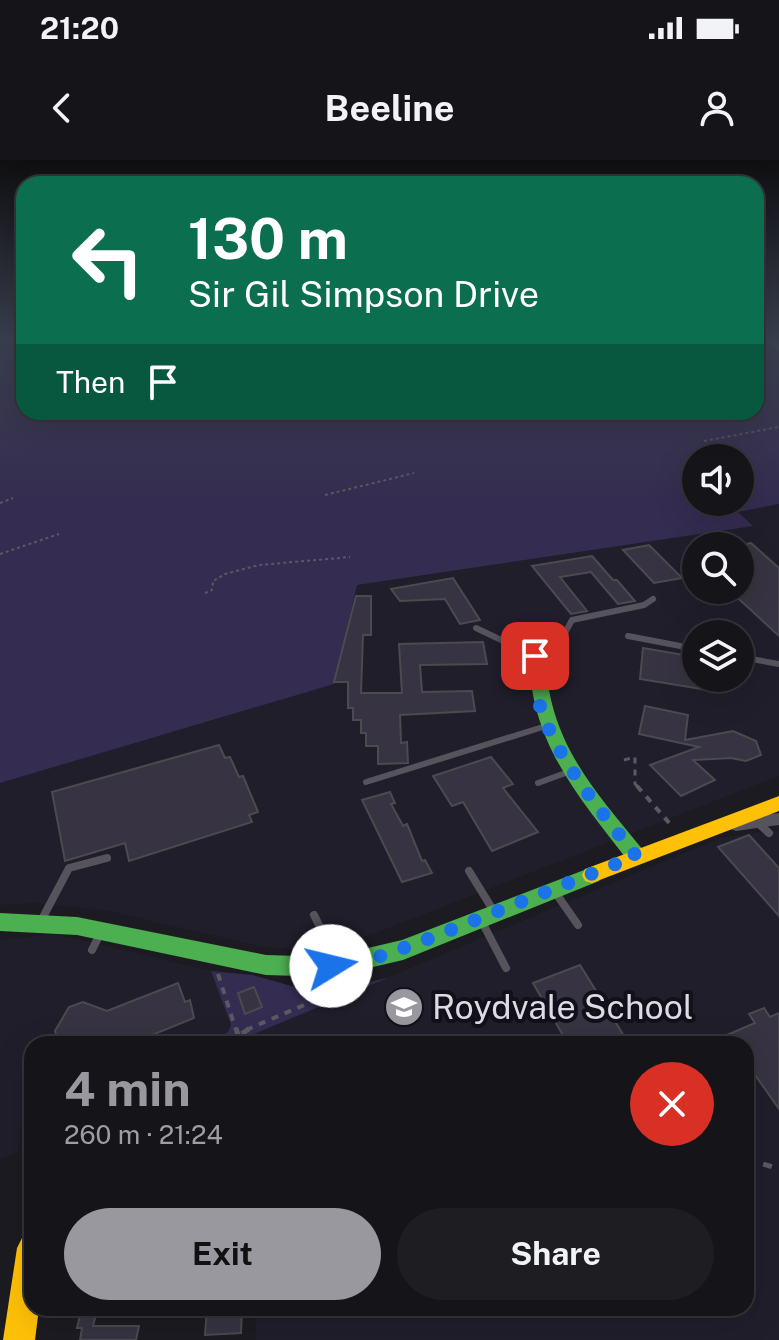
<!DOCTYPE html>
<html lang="en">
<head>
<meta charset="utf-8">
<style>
	body { margin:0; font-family:"Public Sans",sans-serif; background:#1e1d22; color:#f1f3f6; height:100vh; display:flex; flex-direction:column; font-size:30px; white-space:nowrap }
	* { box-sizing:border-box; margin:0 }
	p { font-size:26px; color:#9d9ea2 }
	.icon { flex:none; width:44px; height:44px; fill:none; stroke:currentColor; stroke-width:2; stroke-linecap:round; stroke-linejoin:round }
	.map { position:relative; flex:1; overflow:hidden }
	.sheet { position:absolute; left:24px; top:876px; width:730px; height:280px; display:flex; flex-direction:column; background:#151419; border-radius:24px; box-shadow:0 8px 32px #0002,0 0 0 2px #343338 }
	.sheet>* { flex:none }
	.hud { position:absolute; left:16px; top:16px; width:748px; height:244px; border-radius:24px; box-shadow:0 8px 32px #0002,0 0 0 2px #343338; background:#0b6e4f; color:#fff; overflow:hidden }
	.tools { position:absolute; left:682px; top:284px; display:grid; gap:16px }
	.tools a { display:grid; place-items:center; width:72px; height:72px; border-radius:50%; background:#151419; box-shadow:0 8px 32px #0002,0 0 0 2px #343338; font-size:40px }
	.pin { position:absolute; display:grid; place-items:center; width:68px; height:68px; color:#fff; margin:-34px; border-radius:16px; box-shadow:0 4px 12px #0006 }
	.me { position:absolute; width:88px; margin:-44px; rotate:81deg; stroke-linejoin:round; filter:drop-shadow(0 0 6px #0008) }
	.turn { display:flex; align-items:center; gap:28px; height:168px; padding:0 40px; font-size:36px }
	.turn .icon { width:104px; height:104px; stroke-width:2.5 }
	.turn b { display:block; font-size:56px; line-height:68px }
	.then { display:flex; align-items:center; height:76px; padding:0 40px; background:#0003; gap:16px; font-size:30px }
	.round { display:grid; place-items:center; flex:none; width:84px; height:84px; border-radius:42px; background:#1e1d22 }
	.summary { display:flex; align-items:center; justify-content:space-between; height:136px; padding:0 40px }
	h1 { font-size:48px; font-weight:700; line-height:60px; color:#99989f }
	.primary-button { display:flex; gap:16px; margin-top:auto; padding:16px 40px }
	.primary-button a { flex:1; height:92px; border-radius:48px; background:#99989f; color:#111; font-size:32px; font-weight:700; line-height:92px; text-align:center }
	.primary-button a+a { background:#1e1d22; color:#f1f3f6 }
	.status { display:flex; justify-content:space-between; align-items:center; height:56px; padding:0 40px; background:#151419; direction:ltr }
	.status svg { height:22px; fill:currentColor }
	header { display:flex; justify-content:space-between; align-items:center; height:104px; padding:0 40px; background:#151419; font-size:36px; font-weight:700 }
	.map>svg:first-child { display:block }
	.built { fill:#201e2b; fill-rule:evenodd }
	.green { fill:#352c51; fill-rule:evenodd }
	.building { fill:#373342; stroke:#4b4a4f; stroke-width:2 }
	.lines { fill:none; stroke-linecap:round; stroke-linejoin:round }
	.path-far3 { stroke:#5c5a61; stroke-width:2; stroke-dasharray:3 3; stroke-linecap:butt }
	.path-far2 { stroke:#5c5a61; stroke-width:3; stroke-dasharray:6 6; stroke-linecap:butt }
	.path-far1 { stroke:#5c5a61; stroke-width:4; stroke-dasharray:7 7; stroke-linecap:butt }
	.path { stroke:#5c5a61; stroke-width:5; stroke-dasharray:9 9; stroke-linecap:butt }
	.lane-far1 { stroke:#56535d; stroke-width:6 }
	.lane { stroke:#56535d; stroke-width:8 }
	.street { fill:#56535d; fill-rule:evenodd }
	.fast { fill:#4caf50; fill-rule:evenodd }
	.slow { fill:#ffc107; fill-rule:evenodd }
	.route { stroke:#1a73e8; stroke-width:14; stroke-dasharray:0 25.2 }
	.labels { text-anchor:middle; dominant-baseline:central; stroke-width:8; stroke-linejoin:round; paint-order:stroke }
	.near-poi-label { font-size:34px; fill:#dddce3; stroke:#12101a; text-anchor:start }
</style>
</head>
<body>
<div class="status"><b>21:20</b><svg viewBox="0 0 49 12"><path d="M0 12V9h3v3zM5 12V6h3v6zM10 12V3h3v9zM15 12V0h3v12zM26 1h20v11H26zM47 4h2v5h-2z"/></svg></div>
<header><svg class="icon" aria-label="back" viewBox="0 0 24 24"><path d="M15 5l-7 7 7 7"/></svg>Beeline<svg class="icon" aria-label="person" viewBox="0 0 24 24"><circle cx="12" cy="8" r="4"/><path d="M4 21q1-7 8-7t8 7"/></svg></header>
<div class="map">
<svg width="779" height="1180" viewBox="0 0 779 1180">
	<rect width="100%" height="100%" fill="#1c1b21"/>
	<g class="built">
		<path d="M779,344V616L350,783L318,791L264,787L104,750L35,743L0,745V623L333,524L357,425L752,366L737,352ZM696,386H740V430H696ZM696,474H740V518H696Z"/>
		<path d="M779,670V1180H256L255,1148H746V884H249L248,876L723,677Z"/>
		<path d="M55,774L211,811L231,865L228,872L206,884H32V962L20,967L18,992L0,999V780Z"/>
	</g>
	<g class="green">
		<path d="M0,179H24V252H756V179H759L779,190V344L738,352L753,366L357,425L334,524L0,623ZM696,298H740V342H696Z"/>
		<path d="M211,811L252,815L295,827L314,829H332L388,818L249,876V884H206L228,872L231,865Z"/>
	</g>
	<g class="building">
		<path d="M751,383L779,408V476L729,430H740V385Z"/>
		<path d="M649,385L682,418L654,423L623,390Z"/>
		<path d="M592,396L613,420H617L635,441L618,444L591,412L560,417L587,451L571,454L532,406Z"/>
		<path d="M453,418L480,460L460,464L445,439L400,441L391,429Z"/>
		<path d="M356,436H371V475H363L361,533H402L399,484L483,482L487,504L420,505L422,532L472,531L475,551L400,555L401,583L407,582L408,603L378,604V586H366V573H361V560H353V548H348V522H334Z"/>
		<path d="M643,488L696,497V518H720V532L640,519Z"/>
		<path d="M645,546L688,555L685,580L733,571L756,581L761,595L746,601L731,598L693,600L715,620L681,636L650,605L699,587L639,574Z"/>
		<path d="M219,585L225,598L230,597L239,617L243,616L258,652L249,655L252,662L129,701L125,683L65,701L52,632Z"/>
		<path d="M491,597L513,624L503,628L538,672L492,691L463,642L452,646L433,616Z"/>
		<path d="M390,632L395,643L391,644L403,666L407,664L422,701L425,700L432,713L402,722L362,640Z"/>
		<path d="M749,675L779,708V756L718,687Z"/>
		<path d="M580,805L629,884H568L533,823Z"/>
		<path d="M178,823L185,842L190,840L194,858L130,884H58L55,871L69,847L83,842L107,851Z"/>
		<path d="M254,827L262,847L245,854L238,833Z"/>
		<path d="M764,848L770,857L779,853V949L746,902V884H734L727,875L755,863L749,854Z"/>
		<path d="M207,1148H242L241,1173L205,1175Z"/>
		<path d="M96,1154L93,1166H139L136,1180H80L82,1168H77L80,1155Z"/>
	</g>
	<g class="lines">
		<g class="path-far3">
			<path d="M524,255L544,252"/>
			<path d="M704,281L779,267"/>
			<path d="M325,335L414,313"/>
			<path d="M0,343L13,338"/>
			<path d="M0,394L59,374"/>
			<path d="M205,433L212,430L213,421L225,414L259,405L350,397"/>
		</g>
		<path class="path-far2" d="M624,600L635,597V624L639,628"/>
		<g class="path-far1">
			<path d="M637,626L671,665"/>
			<path d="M218,814L236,870"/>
			<path d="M246,870L348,826L347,820"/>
		</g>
		<g class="path">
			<path d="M236,868L238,875"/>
			<path d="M227,884L250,868"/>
			<path d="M746,999L773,1007"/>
		</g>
		<g class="lane-far1">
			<path d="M476,468L535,496L558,486L572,460L644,445L653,439"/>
			<path d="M628,476L696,489"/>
			<path d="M740,497L779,504"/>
			<path d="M517,514L532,513"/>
			<path d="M366,622L546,566"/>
			<path d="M538,623L571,611"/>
		</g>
		<g class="lane">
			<path d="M758,663L769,673"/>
			<path d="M469,711L493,750"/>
			<path d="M555,732L578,765"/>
			<path d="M314,755L330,787L331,805"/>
			<path d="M42,759L69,708L107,698"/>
			<path d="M481,760L506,808"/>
			<path d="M92,790L100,774"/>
		</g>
		<path class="street" d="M779,653V665L736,671L731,669L728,665L731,661L736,659Z"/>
		<g class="fast">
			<path d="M762,179H773L779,183V190Z"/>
			<path d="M537,482L545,487C546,578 589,624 643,690L646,696L643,702L636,704L629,702C575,632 528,580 529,487Z"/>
			<path d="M592,707L599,709L602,715L599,721L403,800L330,817L266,815L77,775L0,771V753L77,757L266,795L330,797L402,780Z"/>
		</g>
		<g class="slow">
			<path d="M779,636V651L592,723L585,721L582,715L585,709Z"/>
			<path d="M32,1073V1148H39L35,1180H3L17,1088L22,1078Z"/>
		</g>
	</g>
	<linearGradient id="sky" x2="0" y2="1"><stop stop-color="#0f0f12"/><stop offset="0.52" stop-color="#3a3f4e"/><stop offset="1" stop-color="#3a3f4e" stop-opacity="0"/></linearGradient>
	<rect width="779" height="345" fill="url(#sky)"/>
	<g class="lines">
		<path class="route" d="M331,806L375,798L418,783L636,696C597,645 525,565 535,496"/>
	</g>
	<defs>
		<g id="school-disc" transform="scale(2)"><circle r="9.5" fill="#99989f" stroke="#12101a"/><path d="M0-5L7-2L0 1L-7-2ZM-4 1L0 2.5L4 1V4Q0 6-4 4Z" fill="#fff"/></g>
	</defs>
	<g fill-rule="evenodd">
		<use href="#school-disc" x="404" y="847"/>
	</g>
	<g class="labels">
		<g class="near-poi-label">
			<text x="432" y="847">Roydvale School</text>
		</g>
	</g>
</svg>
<div class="tools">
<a><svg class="icon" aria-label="sound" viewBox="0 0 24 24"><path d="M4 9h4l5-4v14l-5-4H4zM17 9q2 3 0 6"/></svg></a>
<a><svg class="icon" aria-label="search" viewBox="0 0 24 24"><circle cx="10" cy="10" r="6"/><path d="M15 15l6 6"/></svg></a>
<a><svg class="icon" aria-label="layers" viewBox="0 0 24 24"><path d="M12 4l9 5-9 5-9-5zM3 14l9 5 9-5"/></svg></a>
</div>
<div class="pin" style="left:535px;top:496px;background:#d93025"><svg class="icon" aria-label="arrive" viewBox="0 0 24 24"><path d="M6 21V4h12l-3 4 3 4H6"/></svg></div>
<svg class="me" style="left:331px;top:806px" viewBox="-20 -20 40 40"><circle r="19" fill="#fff"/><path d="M0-13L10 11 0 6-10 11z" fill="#1a73e8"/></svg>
<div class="hud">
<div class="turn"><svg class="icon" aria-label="left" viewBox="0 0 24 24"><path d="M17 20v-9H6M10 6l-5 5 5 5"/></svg><div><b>130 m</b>Sir Gil Simpson Drive</div></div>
<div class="then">Then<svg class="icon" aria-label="arrive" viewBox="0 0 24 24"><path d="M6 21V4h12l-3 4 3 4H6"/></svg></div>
</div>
<section class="sheet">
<div class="summary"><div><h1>4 min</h1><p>260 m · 21:24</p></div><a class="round" style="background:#d93025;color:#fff"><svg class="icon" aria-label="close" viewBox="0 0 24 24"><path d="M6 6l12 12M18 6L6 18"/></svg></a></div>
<div class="primary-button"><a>Exit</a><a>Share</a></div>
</section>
</div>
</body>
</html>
